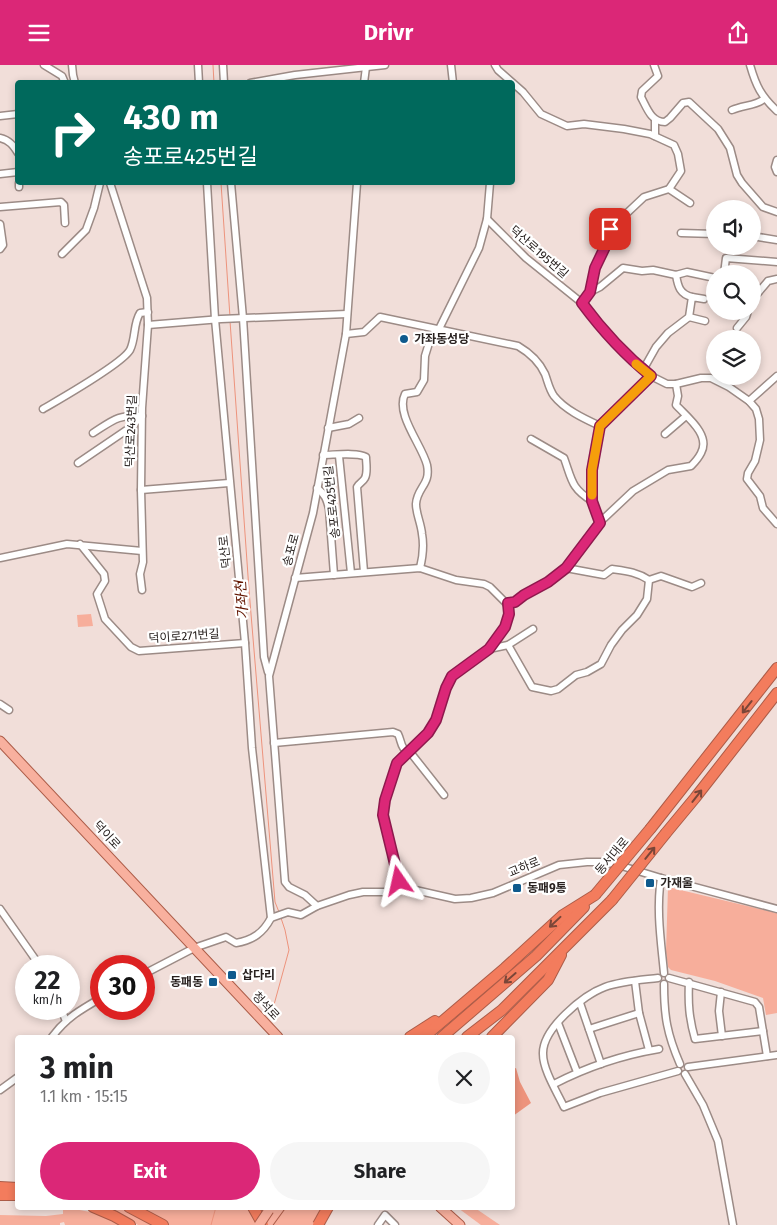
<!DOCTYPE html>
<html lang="en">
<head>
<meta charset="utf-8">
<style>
	body { margin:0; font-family:"Fira Sans","Noto Sans KR",sans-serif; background:#f6f6f6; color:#202124; height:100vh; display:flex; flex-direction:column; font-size:19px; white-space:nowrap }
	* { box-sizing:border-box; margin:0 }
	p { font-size:16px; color:#757577 }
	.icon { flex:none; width:28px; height:28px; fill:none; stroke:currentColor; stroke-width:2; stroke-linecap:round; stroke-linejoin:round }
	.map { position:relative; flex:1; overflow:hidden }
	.panel { position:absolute; left:15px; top:970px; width:500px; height:175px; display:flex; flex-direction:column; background:#fff; border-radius:5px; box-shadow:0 2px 8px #0003 }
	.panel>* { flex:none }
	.top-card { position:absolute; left:15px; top:15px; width:500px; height:105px; border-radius:5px; box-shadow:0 2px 8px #0003; background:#00695c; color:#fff; overflow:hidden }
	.tools { position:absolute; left:706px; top:135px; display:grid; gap:10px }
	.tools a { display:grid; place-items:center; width:55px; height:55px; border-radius:50%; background:#fff; box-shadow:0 2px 8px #0003; font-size:25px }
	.speed { position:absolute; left:15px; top:890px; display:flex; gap:10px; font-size:25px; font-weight:700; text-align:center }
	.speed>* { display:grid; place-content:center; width:65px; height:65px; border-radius:50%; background:#fff; box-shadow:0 2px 8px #0003; line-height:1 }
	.speed small { font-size:12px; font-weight:400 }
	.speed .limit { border:8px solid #d22; background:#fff; color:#111 }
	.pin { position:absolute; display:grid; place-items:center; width:42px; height:42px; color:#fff; margin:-21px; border-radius:10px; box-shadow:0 2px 8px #0006 }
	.me { position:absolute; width:55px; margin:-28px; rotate:349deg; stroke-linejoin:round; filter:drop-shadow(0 0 4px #0008) }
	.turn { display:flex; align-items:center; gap:18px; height:105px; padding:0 25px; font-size:22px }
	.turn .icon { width:65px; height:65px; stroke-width:2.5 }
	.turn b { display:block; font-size:35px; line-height:42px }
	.round { display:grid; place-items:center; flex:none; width:52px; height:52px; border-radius:26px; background:#f6f6f6 }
	.head { display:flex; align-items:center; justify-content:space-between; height:85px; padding:0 25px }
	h1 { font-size:30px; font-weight:700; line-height:38px }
	.cta { display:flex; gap:10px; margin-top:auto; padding:10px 25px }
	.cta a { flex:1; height:58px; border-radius:30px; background:#db2777; color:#fff; font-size:20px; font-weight:700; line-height:58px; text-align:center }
	.cta a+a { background:#f6f6f6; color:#202124 }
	header { display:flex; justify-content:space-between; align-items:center; height:65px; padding:0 25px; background:#db2777; color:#fff; font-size:22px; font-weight:700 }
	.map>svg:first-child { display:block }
	.green { fill:#f7ae9b }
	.water { fill:#ed937c }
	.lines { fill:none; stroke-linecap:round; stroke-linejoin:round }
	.stream { stroke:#ed937c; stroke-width:1 }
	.minor-casing { stroke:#9c8b86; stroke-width:9 }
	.major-casing { stroke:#ac5c48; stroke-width:11 }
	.highway-casing { stroke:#ac5c48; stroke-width:12 }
	.minor { stroke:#fff; stroke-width:6 }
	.major { stroke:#f8b09e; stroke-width:9 }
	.highway { stroke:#f37c5d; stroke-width:10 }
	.major-bridge-casing { stroke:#ac5c48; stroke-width:11; stroke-linecap:butt }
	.highway-bridge-casing { stroke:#ac5c48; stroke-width:12; stroke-linecap:butt }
	.major-bridge { stroke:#f8b09e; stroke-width:9 }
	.highway-bridge { stroke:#f37c5d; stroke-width:10 }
	.oneway { stroke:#7a4638 }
	.route-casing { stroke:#8e194d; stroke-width:12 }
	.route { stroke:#db2777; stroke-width:9 }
	.slow { stroke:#f59e0b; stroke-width:9 }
	.poi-dot { fill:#0f5a8d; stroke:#fff; stroke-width:2 }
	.labels { text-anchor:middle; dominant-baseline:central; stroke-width:4.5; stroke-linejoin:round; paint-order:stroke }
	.street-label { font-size:12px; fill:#292220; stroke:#fff }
	.poi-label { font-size:12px; font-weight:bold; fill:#292220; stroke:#fff; text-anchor:start }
	.water-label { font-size:14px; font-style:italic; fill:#631500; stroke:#fff }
</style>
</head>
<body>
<header><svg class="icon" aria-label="menu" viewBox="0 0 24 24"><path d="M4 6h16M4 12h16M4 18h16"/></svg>Drivr<svg class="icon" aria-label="share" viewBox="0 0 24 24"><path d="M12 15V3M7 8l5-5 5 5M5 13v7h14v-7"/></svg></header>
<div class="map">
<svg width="777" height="1160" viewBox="0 0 777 1160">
	<rect width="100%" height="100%" fill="#f1ded9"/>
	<g class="green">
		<path d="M91,549L93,561L78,562L77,550Z"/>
		<path d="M668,822L777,848V948L766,950L763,933L715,916L671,905L668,902L666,887Z"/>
		<path d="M63,1142L96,1148L122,1160H65L64,1157L60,1158V1160H0V1150L46,1151L63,1149Z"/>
		<path d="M114,1142L324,1143L313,1160H138L113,1145Z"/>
		<path d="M458,1143H475L500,1160H481Z"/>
	</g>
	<path class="water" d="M516,1003L520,1017L531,1038L513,1051V1004Z"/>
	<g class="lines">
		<g class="stream">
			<path d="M213,0L214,18"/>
			<path d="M221,118L230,252"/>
			<path d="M230,256L249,525L275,837L279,847"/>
			<path d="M272,947L289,885L285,865L281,853"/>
			<path d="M211,1160L216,1142"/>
		</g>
		<g class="minor-casing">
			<g id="minor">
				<path d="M44,0L62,11L65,18"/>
				<path d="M72,0L73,10L75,18"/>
				<path d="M198,0L199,18"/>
				<path d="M223,0L224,18"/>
				<path d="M451,0L453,18"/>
				<path d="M495,0L498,5L523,27L541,49L567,61L584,59L624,64L650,69L674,80L678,89L681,106L669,124L644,132L610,164L605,181L595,203L590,227"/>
				<path d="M654,0L658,11L642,26L641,32C647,43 651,57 665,57L670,53L683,38L689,37L718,64L730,83L737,110L742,118L763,142L777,147"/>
				<path d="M750,0C756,21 761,31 777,46"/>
				<path d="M250,18L295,10L385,0"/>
				<path d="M364,18L366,2"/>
				<path d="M732,45C743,40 755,41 764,34"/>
				<path d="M0,51L18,49"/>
				<path d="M655,71V55"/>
				<path d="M0,73C9,75 13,80 18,88"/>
				<path d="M777,95L775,102L777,107"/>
				<path d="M0,109L18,107"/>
				<path d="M19,118V122"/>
				<path d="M110,118L147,233L148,260L142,343L141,425L143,497L140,509L142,525"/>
				<path d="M207,118L215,254L245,578L252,683L271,853"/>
				<path d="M231,118L243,253L264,592L268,607"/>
				<path d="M669,124L690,138"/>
				<path d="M0,142L61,137L64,140L65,158"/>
				<path d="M487,154L526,193L582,238L595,256L632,295L651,311L667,319H676L701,313H711L729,322L749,336L756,344L759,354L760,375L755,396L748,408L747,414L760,431L763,443L777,459"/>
				<path d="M0,159L3,180L0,184"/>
				<path d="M681,168L715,169"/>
				<path d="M752,171L777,175"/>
				<path d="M62,189L86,165L94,143L100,118"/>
				<path d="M724,209L726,193L777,197"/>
				<path d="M676,210C678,222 680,229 692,232"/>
				<path d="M752,235L768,216L777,214"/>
				<path d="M582,238L590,227L600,222L623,203L642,206L653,205L676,210L687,207L715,213"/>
				<path d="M689,252L705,256"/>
				<path d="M148,260L221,254L347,249"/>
				<path d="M737,263L746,252L748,246"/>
				<path d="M346,269L364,267L380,252L518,281C530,288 539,296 545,309C548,317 549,324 554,331C565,345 585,354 600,361"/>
				<path d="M643,305L656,282L668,268L689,252L692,232L704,234"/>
				<path d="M749,336L777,311"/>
				<path d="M43,344C60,334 122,299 130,285C136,273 133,259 140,248L148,247"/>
				<path d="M328,363L349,359L359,353"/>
				<path d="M93,368C112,356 118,349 142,351"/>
				<path d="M665,369L686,351"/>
				<path d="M531,374L564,393C572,415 571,423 592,436"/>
				<path d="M323,390C334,390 357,387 366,392C366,398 368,407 365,413C363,417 359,418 357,422L364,507"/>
				<path d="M339,391L351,508"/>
				<path d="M78,398L131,362L142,351"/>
				<path d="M317,423C325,429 327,435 329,444L334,510"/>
				<path d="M141,425L229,418"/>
				<path d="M599,458L592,436L593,405L600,361L651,311"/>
				<path d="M80,479L104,509L105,516L97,529L105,554L131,582L139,586L245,578"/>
				<path d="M0,493L67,479L142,486"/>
				<path d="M420,503C423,491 424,480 422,469C421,458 416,449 416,439C417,422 431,420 427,400C422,380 395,349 405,329L417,327L424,315L425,291L429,278L439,264L479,183L487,154L490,118"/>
				<path d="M566,503L604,510L612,504C626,506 637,507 649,515L661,511L692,522L701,518"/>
				<path d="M295,513L420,503L456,515L484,519L490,522L507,539"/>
				<path d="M507,539L515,537L524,530L548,517L566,503L599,458L633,426L668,405L691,401C695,397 699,392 701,388C711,370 687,352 676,340L678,331L676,319"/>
				<path d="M508,580L532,622L551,626L558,624L576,610L587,607L601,599L611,580L622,565L637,550L647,534L649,515"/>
				<path d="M489,584L508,580L533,564"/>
				<path d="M0,639L9,645"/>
				<path d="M274,678L393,667L398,669C402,677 400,684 410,687L444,730"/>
				<path d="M661,813C656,845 661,876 664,908"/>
				<path d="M402,822L383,750L385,735L397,698L428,668L436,655L446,623L452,611L489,584L505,562L509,549L507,539"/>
				<path d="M317,841L305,830L289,822L285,817L269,611L313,448L346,269L357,118"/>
				<path d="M0,844L40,901"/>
				<path d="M144,909L194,883L226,872L236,878C253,875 263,868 271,853L288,847L301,850L317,841L349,830L363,827H395L402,822L455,834L471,833L493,828L559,800L587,797H600L615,799L661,813L777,844"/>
				<path d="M658,913C641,915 622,916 605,922C583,930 542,964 543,989C543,1005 557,1027 564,1042L600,1028L678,1006"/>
				<path d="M669,913L755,937L759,942L767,991"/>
				<path d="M635,916L639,948L649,985"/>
				<path d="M689,917C688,938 689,953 695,974L763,966"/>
				<path d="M664,919C664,951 667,969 680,999"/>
				<path d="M721,927L719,946L722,971"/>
				<path d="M580,938L601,999"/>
				<path d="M61,944L66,956"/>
				<path d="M558,958L577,1007"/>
				<path d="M589,964L639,948"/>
				<path d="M52,972C66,953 80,945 101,933"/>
				<path d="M688,1002L777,990"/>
				<path d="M685,1009L703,1040L718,1076L733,1160"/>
				<path d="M554,1019C587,1002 623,990 659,984"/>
				<path d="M0,1025L18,1012"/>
				<path d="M378,1160L385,1150L395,1160"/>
			</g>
		</g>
		<g class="major-casing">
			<g id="major">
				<path d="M0,676L278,972"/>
				<path d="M440,1142L460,1160"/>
				<path d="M267,1160L280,1142"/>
			</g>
		</g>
		<g class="highway-casing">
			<g id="highway">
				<path d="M651,763L777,603"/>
				<path d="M666,768L695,733L777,628"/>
				<path d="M410,972L435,956"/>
				<path d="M424,972L505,903L563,850L595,830"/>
				<path d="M442,972L536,891L584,842"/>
				<path d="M467,972L502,945L612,835"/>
				<path d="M492,972L548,915L561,890"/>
				<path d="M0,1122L18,1123"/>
				<path d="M0,1130H18"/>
				<path d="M93,1142L114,1151L130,1160"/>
				<path d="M129,1142L163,1160"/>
				<path d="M253,1142L263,1160"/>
			</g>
		</g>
		<use href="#minor" class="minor"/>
		<use href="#major" class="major"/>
		<use href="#highway" class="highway"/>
		<g class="major-bridge-casing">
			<path id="major-bridge" d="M259,1160L269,1145"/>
		</g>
		<g class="highway-bridge-casing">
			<g id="highway-bridge">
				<path d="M595,830L651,763"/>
				<path d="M612,835L666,768"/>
				<path d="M318,1160L328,1142"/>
			</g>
		</g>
		<use href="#major-bridge" class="major-bridge"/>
		<use href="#highway-bridge" class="highway-bridge"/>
	</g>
	<defs><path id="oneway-shaft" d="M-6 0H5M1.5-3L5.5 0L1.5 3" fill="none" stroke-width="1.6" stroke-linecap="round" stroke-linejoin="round" transform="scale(1.25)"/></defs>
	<g class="oneway">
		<use href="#oneway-shaft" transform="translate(747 642) rotate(128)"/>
		<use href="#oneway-shaft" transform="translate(697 731) rotate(-52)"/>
		<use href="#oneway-shaft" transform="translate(650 788) rotate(-51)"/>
		<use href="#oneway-shaft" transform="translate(555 857) rotate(137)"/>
		<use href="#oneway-shaft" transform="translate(510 913) rotate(139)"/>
	</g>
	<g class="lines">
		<g class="route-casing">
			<path id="route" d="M399,816L383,750L385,735L397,698L428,668L436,655L446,623L452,611L489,584L505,562L509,549L508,538L515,537L524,530L548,517L566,503L600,458L592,436V405L600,361L651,311C625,290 602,265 582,238L590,227L595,203L605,182L610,164"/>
		</g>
		<use href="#route" class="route"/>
		<path class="slow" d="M592,430V405L600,361L651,311L636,299"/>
	</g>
	<g class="poi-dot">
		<circle cx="404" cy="274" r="5"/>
		<rect x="645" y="813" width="10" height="10" rx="2.5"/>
		<rect x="512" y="818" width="10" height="10" rx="2.5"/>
		<rect x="227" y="905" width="10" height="10" rx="2.5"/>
		<rect x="208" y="912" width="10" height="10" rx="2.5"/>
	</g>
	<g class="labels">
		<g class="street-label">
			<text transform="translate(539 187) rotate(41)">덕산로195번길</text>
			<text transform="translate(131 366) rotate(-88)">덕산로243번길</text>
			<text transform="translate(332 437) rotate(-96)">송포로425번길</text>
			<text transform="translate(291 485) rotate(-75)">송포로</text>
			<text transform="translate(225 487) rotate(-96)">덕산로</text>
			<text transform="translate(184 571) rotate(-4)">덕이로271번길</text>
			<text transform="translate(107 770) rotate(47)">덕이로</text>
			<text transform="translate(612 791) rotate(-50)">동서대로</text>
			<text transform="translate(524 802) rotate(-22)">교하로</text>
			<text transform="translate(266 941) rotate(47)">청석로</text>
		</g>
		<g class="poi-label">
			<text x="414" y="274">가좌동성당</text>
			<text x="660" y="818">가재울</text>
			<text x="527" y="823">동패9통</text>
			<text x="242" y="910">삽다리</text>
			<text x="203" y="917" text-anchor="end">동패동</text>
		</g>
		<g class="water-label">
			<text transform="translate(242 535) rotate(-94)">가좌천</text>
		</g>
	</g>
</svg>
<div class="tools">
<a><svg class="icon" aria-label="sound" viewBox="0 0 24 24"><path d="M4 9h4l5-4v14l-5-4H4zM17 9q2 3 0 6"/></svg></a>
<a><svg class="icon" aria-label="search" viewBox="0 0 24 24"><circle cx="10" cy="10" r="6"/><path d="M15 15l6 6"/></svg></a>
<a><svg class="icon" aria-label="layers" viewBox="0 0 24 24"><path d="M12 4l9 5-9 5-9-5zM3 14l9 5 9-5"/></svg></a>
</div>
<div class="speed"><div>22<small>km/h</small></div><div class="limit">30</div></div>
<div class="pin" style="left:610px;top:164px;background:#d93025"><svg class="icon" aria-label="arrive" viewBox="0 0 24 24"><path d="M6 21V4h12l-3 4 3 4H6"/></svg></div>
<svg class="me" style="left:399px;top:816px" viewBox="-20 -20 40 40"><path d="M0-17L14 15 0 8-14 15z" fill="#db2777" stroke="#fff" stroke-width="4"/></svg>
<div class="top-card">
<div class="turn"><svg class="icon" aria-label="right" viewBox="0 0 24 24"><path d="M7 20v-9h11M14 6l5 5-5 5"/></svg><div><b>430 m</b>송포로425번길</div></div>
</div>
<section class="panel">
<div class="head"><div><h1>3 min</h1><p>1.1 km · 15:15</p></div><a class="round"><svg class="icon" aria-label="close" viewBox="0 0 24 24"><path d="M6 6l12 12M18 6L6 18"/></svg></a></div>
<div class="cta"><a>Exit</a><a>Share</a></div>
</section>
</div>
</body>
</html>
